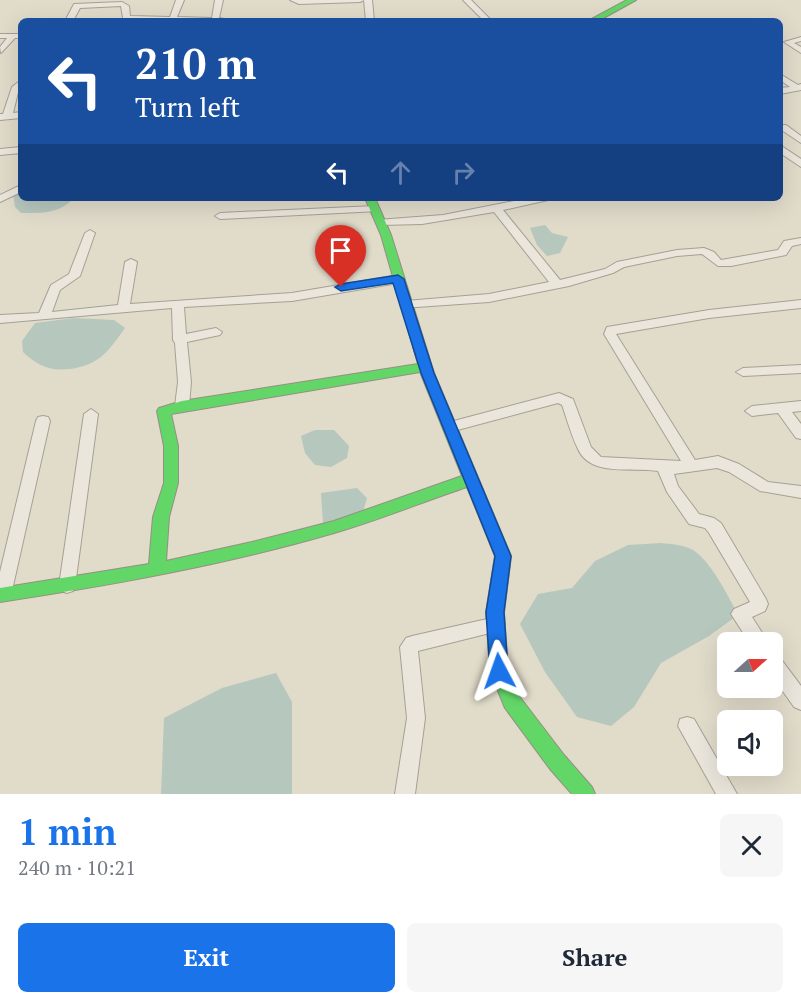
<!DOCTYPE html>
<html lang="en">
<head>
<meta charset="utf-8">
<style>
	body { margin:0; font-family:"PT Serif",serif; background:#f6f6f7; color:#1f2937; height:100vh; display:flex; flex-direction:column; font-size:22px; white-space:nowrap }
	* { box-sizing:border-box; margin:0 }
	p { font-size:20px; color:#747a83 }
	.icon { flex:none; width:33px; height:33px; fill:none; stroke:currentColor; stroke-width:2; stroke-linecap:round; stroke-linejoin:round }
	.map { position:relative; height:794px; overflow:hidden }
	.details { display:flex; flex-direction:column; background:#fff; flex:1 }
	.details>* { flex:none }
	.hud { position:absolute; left:18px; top:18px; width:765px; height:183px; border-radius:9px; box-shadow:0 6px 24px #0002; background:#1a4fa0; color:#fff; overflow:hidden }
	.needle { width:39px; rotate:69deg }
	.buttons { position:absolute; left:717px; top:632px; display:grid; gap:12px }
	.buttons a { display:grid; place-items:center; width:66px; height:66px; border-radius:9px; background:#fff; box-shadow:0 6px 24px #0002; font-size:30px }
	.pin { position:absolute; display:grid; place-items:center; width:51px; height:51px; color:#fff; margin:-62px -26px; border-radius:50% 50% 50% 0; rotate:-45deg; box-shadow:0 0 6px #0007 }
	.pin .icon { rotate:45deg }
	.me { position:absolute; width:66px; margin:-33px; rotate:356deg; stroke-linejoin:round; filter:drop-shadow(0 0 4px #0008) }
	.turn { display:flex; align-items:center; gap:21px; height:126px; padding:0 18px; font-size:27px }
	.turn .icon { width:78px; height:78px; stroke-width:2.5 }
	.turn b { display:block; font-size:42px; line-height:51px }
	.lanes { display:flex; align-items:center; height:57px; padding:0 18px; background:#0003; justify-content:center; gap:30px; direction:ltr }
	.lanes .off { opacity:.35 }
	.round { display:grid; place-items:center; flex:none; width:63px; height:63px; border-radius:9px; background:#f6f6f7 }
	.overview { display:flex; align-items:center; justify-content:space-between; height:102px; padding:0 18px }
	h1 { font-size:36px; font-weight:800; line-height:45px; color:#1a73e8 }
	.cta { display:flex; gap:12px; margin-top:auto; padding:12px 18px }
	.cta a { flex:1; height:69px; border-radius:9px; background:#1a73e8; color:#fff; font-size:24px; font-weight:800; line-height:69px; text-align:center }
	.cta a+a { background:#f6f6f7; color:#1f2937 }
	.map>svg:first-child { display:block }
	.water { fill:#b6c7bd }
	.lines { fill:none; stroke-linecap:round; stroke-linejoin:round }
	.street-casing { stroke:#a6a094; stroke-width:2 }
	.fast-casing { stroke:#968f83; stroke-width:2 }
	.street { fill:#eae6dc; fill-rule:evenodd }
	.fast { fill:#63d668; fill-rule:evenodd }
	.route { fill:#1a73e8; stroke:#114b97; stroke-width:1.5 }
</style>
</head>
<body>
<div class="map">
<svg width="801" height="794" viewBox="0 0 801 794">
	<rect width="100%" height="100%" fill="#e1dbca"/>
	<g class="water">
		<path d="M21,190V198H74C59,214 42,213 21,213L15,207L13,194Z"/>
		<path d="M545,225L552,233L568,237L560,253L547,256L537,245L530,228Z"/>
		<path d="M74,318L114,320L125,328C108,352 99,365 70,369C49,371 38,366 23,352L22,341L35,323Z"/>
		<path d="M315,430H334L349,446L347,458L331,467L315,465L305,453L301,436Z"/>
		<path d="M357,488L367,498L363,512L323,524L321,493Z"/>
		<path d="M661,543C671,544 684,545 693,550C710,560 729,597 738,615L709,636L661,663L634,707L611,726L577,717L545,672L520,624L538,594L572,588L595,561L628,545Z"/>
		<path d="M276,673L292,702V794H161L164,718L222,688Z"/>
	</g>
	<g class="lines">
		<g class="street-casing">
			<g id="street">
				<path d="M176,0H184L177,17L212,18L215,0H223L219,18L236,21L127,20L123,18L121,6L80,8L73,21H65L74,4L122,2L129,6L130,16L170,17Z"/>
				<path d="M290,0H364L360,2L299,4Z"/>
				<path d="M364,0H372L374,21H366Z"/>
				<path d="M463,0H471L492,21H484Z"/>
				<path d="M0,34H21V38H15L1,53L0,47L7,38H0Z"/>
				<path d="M801,37V41L794,43L801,47V53L784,42Z"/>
				<path d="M780,74L798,85L801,84V90L780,94V88L790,87L780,80Z"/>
				<path d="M21,80L13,113L21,112V118L0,120V114H3L12,87Z"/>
				<path d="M780,125H786L801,136V143L780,129Z"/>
				<path d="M780,145L801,159V167L780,153Z"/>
				<path d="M21,147V153L0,155V149Z"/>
				<path d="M21,185V192L0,202V195Z"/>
				<path d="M529,198H549L548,200L503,210L560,280L605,269L617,262L677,250L704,248L714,252L721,260L778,250L784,241L801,238V244L792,246L786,255L731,266H718L702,254L677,256L624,267L613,273L569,286L489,302L402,308L400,305L406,301L489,294L549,282L494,212L422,224L381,225L376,222L377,220L443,215Z"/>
				<path d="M375,206L380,209L379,211L220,219L215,216L220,213Z"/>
				<path d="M90,230L95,233L80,276L60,290L52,312L118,305L125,262L131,259L137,262L130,304L292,293L398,275L404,279L398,283L292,301L184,307L186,334L216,328L222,332L220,335L187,342L191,382L189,406L182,411L175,406L178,382L175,343L173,340L172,308L0,323V315L39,313L51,285L69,274L85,233Z"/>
				<path d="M801,300V308L709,318L616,334L695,460L718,456L739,464L768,482L801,486V498L760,491L729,472L717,468L674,474L678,486L699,514L714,518L721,523L766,599L768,604L765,611L752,617L768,642H749L731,614L734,609L750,602L709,533L705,528L689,524L667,492L658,471C632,467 590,477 578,449C571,435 567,419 562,405L558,403L450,432L445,431L443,427L445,423L450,422L559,393L573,399L591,447L601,457L681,461L604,334L607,327L709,310Z"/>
				<path d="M801,365V373L743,376L736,372L743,368Z"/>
				<path d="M801,401V411L792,412L801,424V439L796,438L778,413L752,416L745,411L752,406Z"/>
				<path d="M91,409L98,414L75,586L73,591L67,593L61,591L59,586L84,414Z"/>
				<path d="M43,416L48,417L50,421L11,595L9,600L0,601V572L36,421L38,417Z"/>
				<path d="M496,617L502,620L505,625L502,630L418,651L425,718L415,794H395L407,718L400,647L406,638L412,636Z"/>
				<path d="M772,653L778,655L801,686V710L794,707L772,676Z"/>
				<path d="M687,717L694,719L737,794H716L678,726L680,719Z"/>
			</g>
		</g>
		<g class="fast-casing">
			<g id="fast">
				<path d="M627,0H636L598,21H588Z"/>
				<path d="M365,198H375L391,235L434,373L511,556L504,613L508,671L519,696L564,755L592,787L595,794H572L550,769L505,708L490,671L486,613L495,556L467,487C422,502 379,520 334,533C224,565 113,585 0,602V588L149,564L153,517L164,483V446L157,411L159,408L182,401L418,364L381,235ZM420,372L462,476L334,521L252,542L166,561L169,517L178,483V446L171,414Z"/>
			</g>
		</g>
		<use href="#street" class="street"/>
		<use href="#fast" class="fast"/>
	</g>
	<path class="route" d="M398,275L404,279L434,373L511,556L504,612L508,671L505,677L499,679L492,677L490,671L486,612L495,556L421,373L393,283L341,291L335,287L341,284Z"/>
</svg>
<div class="buttons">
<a><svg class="needle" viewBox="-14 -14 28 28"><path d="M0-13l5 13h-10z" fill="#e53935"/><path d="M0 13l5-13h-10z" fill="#747a83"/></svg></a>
<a><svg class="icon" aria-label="sound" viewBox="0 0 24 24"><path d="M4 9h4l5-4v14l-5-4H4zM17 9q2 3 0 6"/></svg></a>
</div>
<div class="pin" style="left:341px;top:287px;background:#d93025"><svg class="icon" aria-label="arrive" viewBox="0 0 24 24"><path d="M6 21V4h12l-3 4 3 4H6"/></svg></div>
<svg class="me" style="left:499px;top:671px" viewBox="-20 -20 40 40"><path d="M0-17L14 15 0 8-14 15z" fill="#1a73e8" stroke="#fff" stroke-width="4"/></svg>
<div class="hud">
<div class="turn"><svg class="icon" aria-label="left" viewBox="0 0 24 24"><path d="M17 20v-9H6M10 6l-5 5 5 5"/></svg><div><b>210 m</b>Turn left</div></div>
<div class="lanes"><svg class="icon" aria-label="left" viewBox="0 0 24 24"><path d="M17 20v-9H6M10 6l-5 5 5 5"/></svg><svg class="icon off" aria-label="ahead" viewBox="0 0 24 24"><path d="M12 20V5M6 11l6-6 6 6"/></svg><svg class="icon off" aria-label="right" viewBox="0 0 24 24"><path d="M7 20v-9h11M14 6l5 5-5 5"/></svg></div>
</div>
</div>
<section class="details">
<div class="overview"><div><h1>1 min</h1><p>240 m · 10:21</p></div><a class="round"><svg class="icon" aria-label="close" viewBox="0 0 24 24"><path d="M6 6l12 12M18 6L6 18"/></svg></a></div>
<div class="cta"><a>Exit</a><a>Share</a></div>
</section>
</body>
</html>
